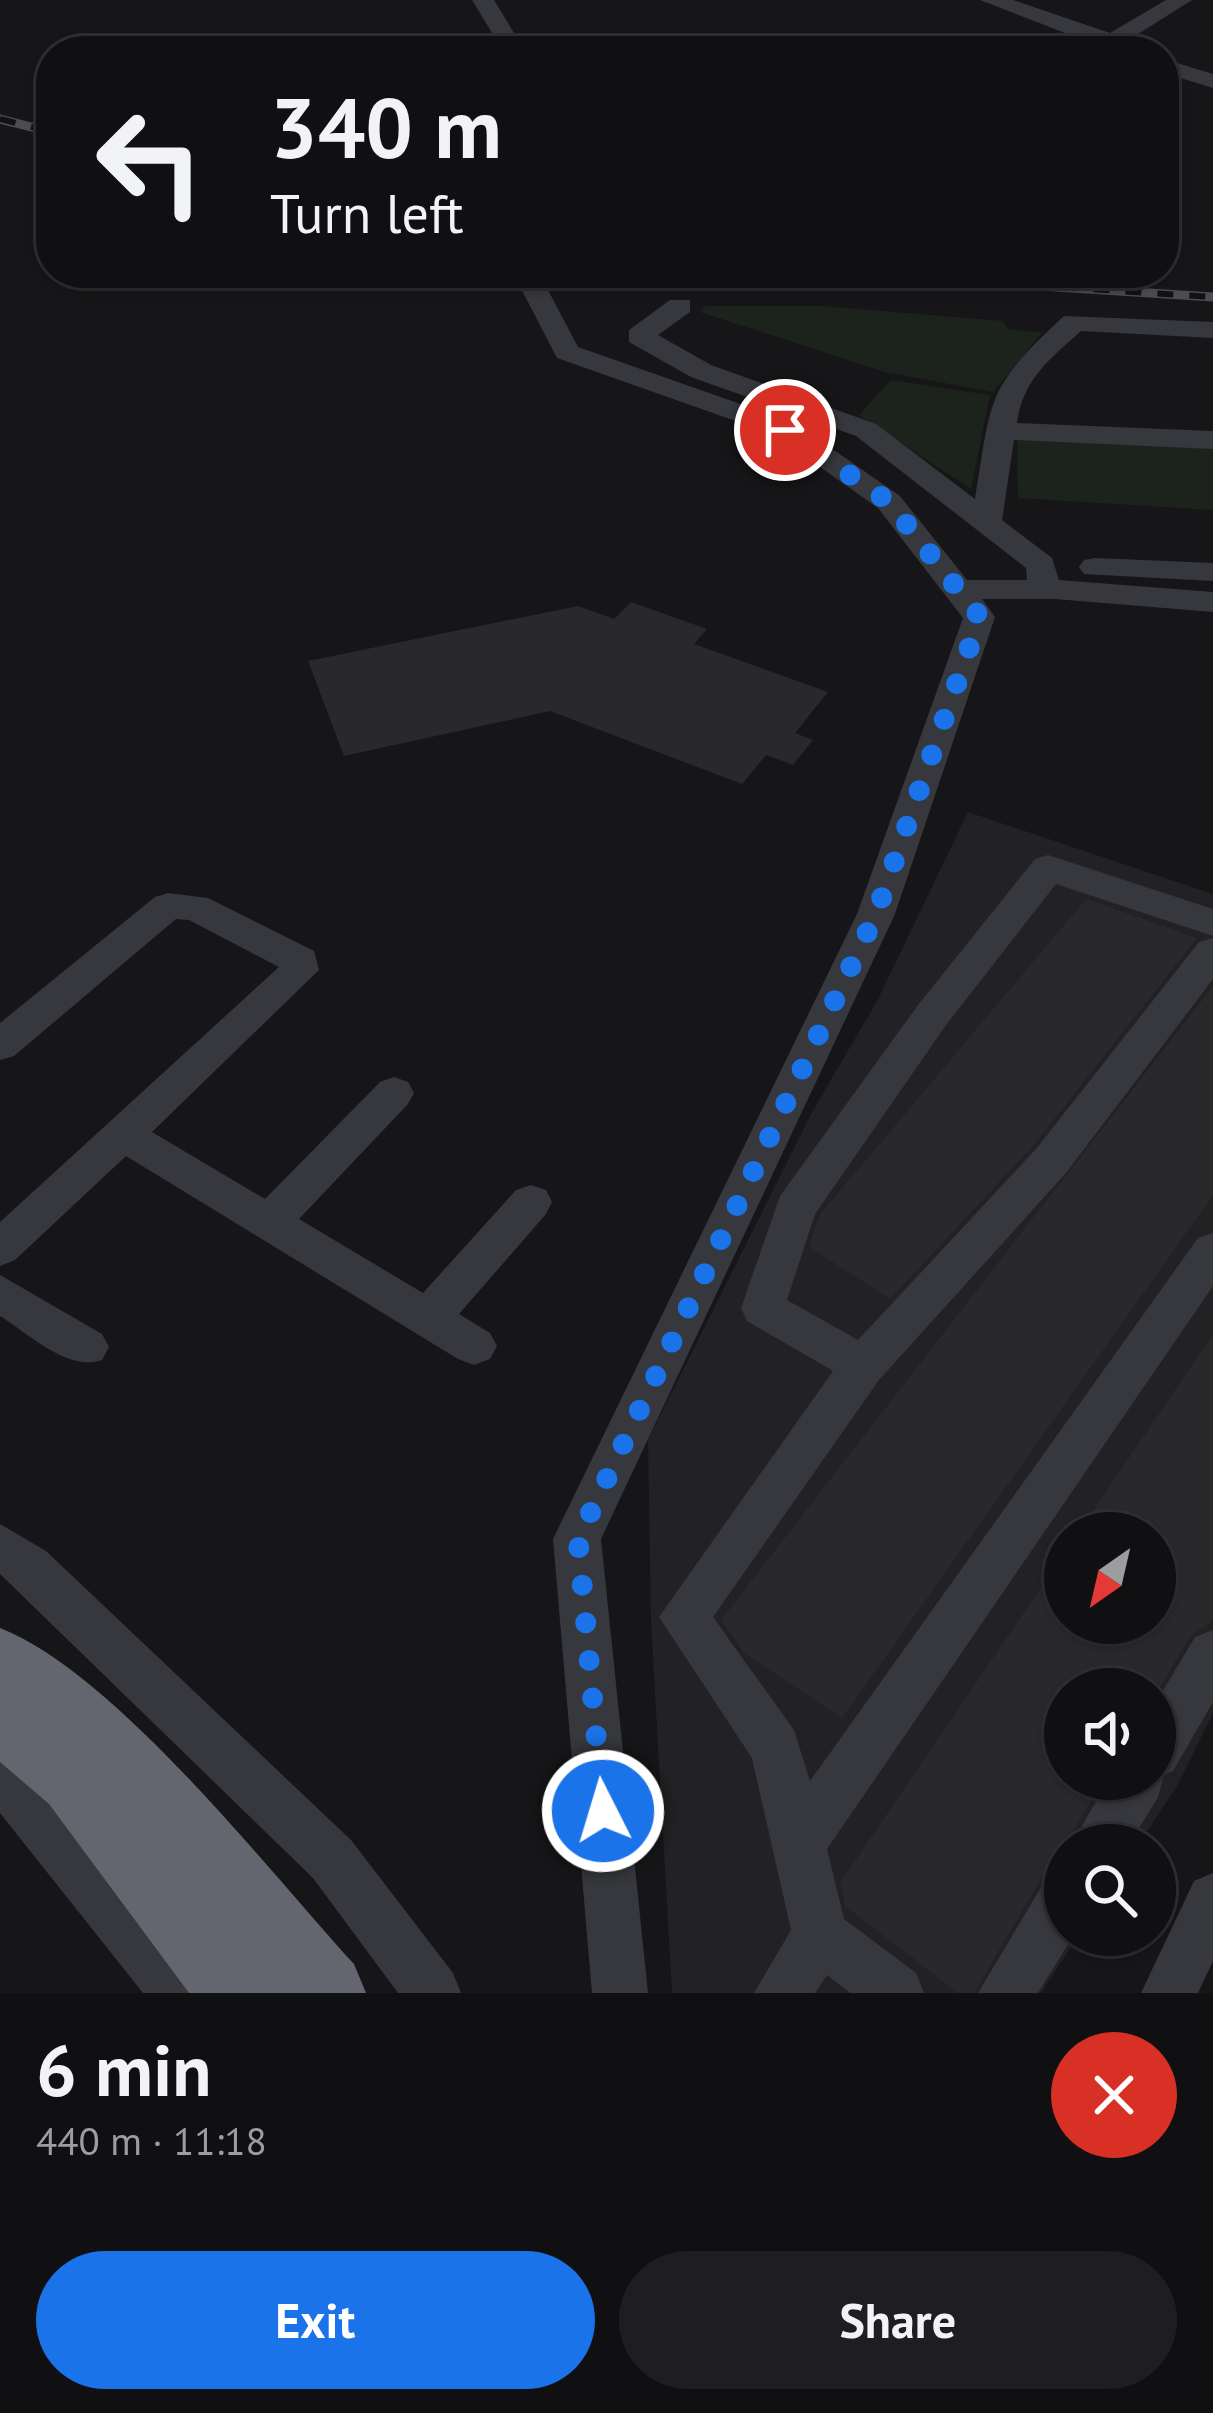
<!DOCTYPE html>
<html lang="en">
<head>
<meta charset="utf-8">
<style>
	body { margin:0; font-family:"PT Sans",sans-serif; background:#1e1e20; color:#f1f3f6; height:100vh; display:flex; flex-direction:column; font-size:45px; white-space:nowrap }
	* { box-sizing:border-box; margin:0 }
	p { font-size:39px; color:#9c9d9f }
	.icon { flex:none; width:66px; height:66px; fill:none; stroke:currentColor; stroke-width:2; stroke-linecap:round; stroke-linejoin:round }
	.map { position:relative; height:1993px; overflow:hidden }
	.drawer { display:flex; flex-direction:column; background:#101012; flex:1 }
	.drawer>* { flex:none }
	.hud { position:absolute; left:36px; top:36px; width:1143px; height:252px; border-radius:48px; box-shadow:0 3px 9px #0004,0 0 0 3px #303032; background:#101012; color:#f1f3f6; overflow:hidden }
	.needle { width:78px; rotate:214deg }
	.tools { position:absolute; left:1044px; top:1512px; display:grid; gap:24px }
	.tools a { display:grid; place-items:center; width:132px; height:132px; border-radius:50%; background:#101012; box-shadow:0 3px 9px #0004,0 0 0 3px #303032; font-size:60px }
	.pin { position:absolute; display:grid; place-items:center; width:102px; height:102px; color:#fff; margin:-51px; border:6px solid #fff; border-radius:50%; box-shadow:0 3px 12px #0007 }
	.me { position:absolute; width:132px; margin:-66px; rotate:355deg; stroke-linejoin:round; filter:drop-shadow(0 0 9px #0008) }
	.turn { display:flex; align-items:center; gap:42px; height:252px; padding:0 36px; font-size:54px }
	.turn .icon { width:156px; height:156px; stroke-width:2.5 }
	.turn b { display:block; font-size:84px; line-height:102px }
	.round { display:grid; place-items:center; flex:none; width:126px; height:126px; border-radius:63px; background:#1e1e20 }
	.headline { display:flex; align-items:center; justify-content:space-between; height:204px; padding:0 36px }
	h1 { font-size:72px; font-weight:800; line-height:90px }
	.primary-button { display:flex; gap:24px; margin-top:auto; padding:24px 36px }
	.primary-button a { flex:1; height:138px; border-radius:72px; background:#1a73e8; color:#fff; font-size:48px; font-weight:800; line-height:138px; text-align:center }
	.primary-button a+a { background:#1e1e20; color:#f1f3f6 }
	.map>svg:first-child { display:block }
	.built { fill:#222225; fill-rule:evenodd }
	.green { fill:#1c231d }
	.building { fill:#29292c }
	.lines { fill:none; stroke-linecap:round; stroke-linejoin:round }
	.minor { fill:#37383d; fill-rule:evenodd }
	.highway { fill:#63666e; fill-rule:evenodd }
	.rail-casing { stroke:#4a4c52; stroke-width:9 }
	.rail { stroke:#111113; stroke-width:6; stroke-dasharray:16; stroke-linecap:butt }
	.route { stroke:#1a73e8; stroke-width:21; stroke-dasharray:0 37.8 }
</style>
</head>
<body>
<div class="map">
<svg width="1213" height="1993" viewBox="0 0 1213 1993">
	<rect width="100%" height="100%" fill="#161618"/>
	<path class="built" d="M968,812L1213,894V1713L1177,1786L1138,1845H1065V1935H1079L1041,1993H672L651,1621L648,1440L811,1114L877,1001ZM1065,1533H1155V1623H1065ZM1065,1689H1155V1779H1065Z"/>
	<g class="green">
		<path d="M705,306H821L1003,321L1007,329L1042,333L993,392L885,372L700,312Z"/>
		<path d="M891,380L990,395L971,489L859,415Z"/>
		<path d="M1017,436L1213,445V510L1018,498Z"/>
	</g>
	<g class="building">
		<path d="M631,602L707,629L694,644L828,692L795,733L813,740L793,765L766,755L742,784L550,711L344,756L308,661L578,606L614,619Z"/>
		<path d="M1086,899L1197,938L1033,1146L890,1299L809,1247L819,1216Z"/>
		<path d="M1213,986V1195L842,1718L744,1653L721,1620Z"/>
		<path d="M1213,1334V1621L1191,1635L1159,1689H1065V1779H1104L1065,1845L1064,1867L1042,1877L974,1993H958L845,1906L840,1883L1065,1552V1623H1155V1533H1078Z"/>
	</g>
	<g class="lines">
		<g class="minor">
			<path d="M472,0H494L525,51H503Z"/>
			<path d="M980,0H1013L1110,33L1166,0H1192L1127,41L1141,51H1112Z"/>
			<path d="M1164,59L1213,74V88L1164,73Z"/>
			<path d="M513,273H539L578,347L795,423L900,496L967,580H1027L1026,568L856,436L691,377L629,342V330L670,300H690V312L658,335L711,365L876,424L975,499C992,397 985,389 1064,316L1213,322V338L1081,331C1050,359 1023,379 1017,423L1213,431V449L1014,440L1002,520L1052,558L1059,580L1213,592V612L1055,599H982L995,617L895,914L601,1539L648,1993H592L553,1539L857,914L963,618L878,508L775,435L557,358Z"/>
			<path d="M1095,558L1213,563V581L1084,574L1079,567L1084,560Z"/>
			<path d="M1048,855L1213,909V936L1056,884L946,1025L815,1214L787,1300L858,1340L1036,1149L1199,942L1213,938V979L1066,1173L879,1380L713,1617L794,1730L810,1781L1198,1238L1213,1233V1286L827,1849L844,1919L916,1973L924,1993H850L827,1975L815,1993H754L791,1930L752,1758L659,1617L833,1371L747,1321L741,1308L780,1196L918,1005L1035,859Z"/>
			<path d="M168,893L208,898L314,951L319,970L152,1132L265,1199L380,1082L394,1077L408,1082L414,1093L408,1104L299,1219L423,1293L516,1190L531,1185L546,1190L552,1202L546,1214L459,1314L490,1333L497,1346L490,1359L474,1365L458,1359L126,1156L15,1260L0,1266V1222L279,967L189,920L176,919L14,1056L0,1060V1023L155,897Z"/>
			<path d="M0,1275L102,1334L109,1347L102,1360C68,1372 29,1334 0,1316Z"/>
			<path d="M0,1524L46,1551L351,1840L453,1973L461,1993H398L313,1878L0,1574Z"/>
			<path d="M1213,1630V1702L1173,1771L1164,1775L1158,1797L1129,1845H1071L1109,1779H1155V1704L1195,1637Z"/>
			<path d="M0,1745L19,1753L199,1973L207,1993H143L0,1813Z"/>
			<path d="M1065,1871V1935H1074L1038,1993H978L1046,1879Z"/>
			<path d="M1213,1873V1961L1198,1993H1141L1194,1881Z"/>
		</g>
		<path class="highway" d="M0,1628C115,1673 267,1869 354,1964L366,1993H189L49,1804L0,1762Z"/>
		<g class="rail-casing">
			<g id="rail">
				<path d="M0,119L51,132"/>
				<path d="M838,273L1213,297"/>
			</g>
		</g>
		<use href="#rail" class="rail"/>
	</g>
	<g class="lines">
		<path class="route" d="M603,1811L578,1539L876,914L980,617L889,502L785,430"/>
	</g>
</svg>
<div class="tools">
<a><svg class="needle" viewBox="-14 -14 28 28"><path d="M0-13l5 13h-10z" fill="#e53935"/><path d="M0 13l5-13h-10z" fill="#9c9d9f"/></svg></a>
<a><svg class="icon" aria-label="sound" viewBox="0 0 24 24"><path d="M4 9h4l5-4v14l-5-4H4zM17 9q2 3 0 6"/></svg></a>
<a><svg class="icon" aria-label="search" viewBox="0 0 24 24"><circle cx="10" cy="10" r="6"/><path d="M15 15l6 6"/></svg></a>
</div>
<div class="pin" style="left:785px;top:430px;background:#d93025"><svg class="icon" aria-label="arrive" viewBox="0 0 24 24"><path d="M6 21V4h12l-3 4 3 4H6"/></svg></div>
<svg class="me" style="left:603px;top:1811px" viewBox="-20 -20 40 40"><circle r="17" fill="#1a73e8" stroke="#fff" stroke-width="3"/><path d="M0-11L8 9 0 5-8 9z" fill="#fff"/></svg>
<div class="hud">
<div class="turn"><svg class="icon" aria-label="left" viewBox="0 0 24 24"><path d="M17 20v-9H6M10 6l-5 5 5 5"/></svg><div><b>340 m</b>Turn left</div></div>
</div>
</div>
<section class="drawer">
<div class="headline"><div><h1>6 min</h1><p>440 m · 11:18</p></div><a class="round" style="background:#d93025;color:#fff"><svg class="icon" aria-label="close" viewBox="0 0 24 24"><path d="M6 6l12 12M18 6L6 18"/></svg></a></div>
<div class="primary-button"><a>Exit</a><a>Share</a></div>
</section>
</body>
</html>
